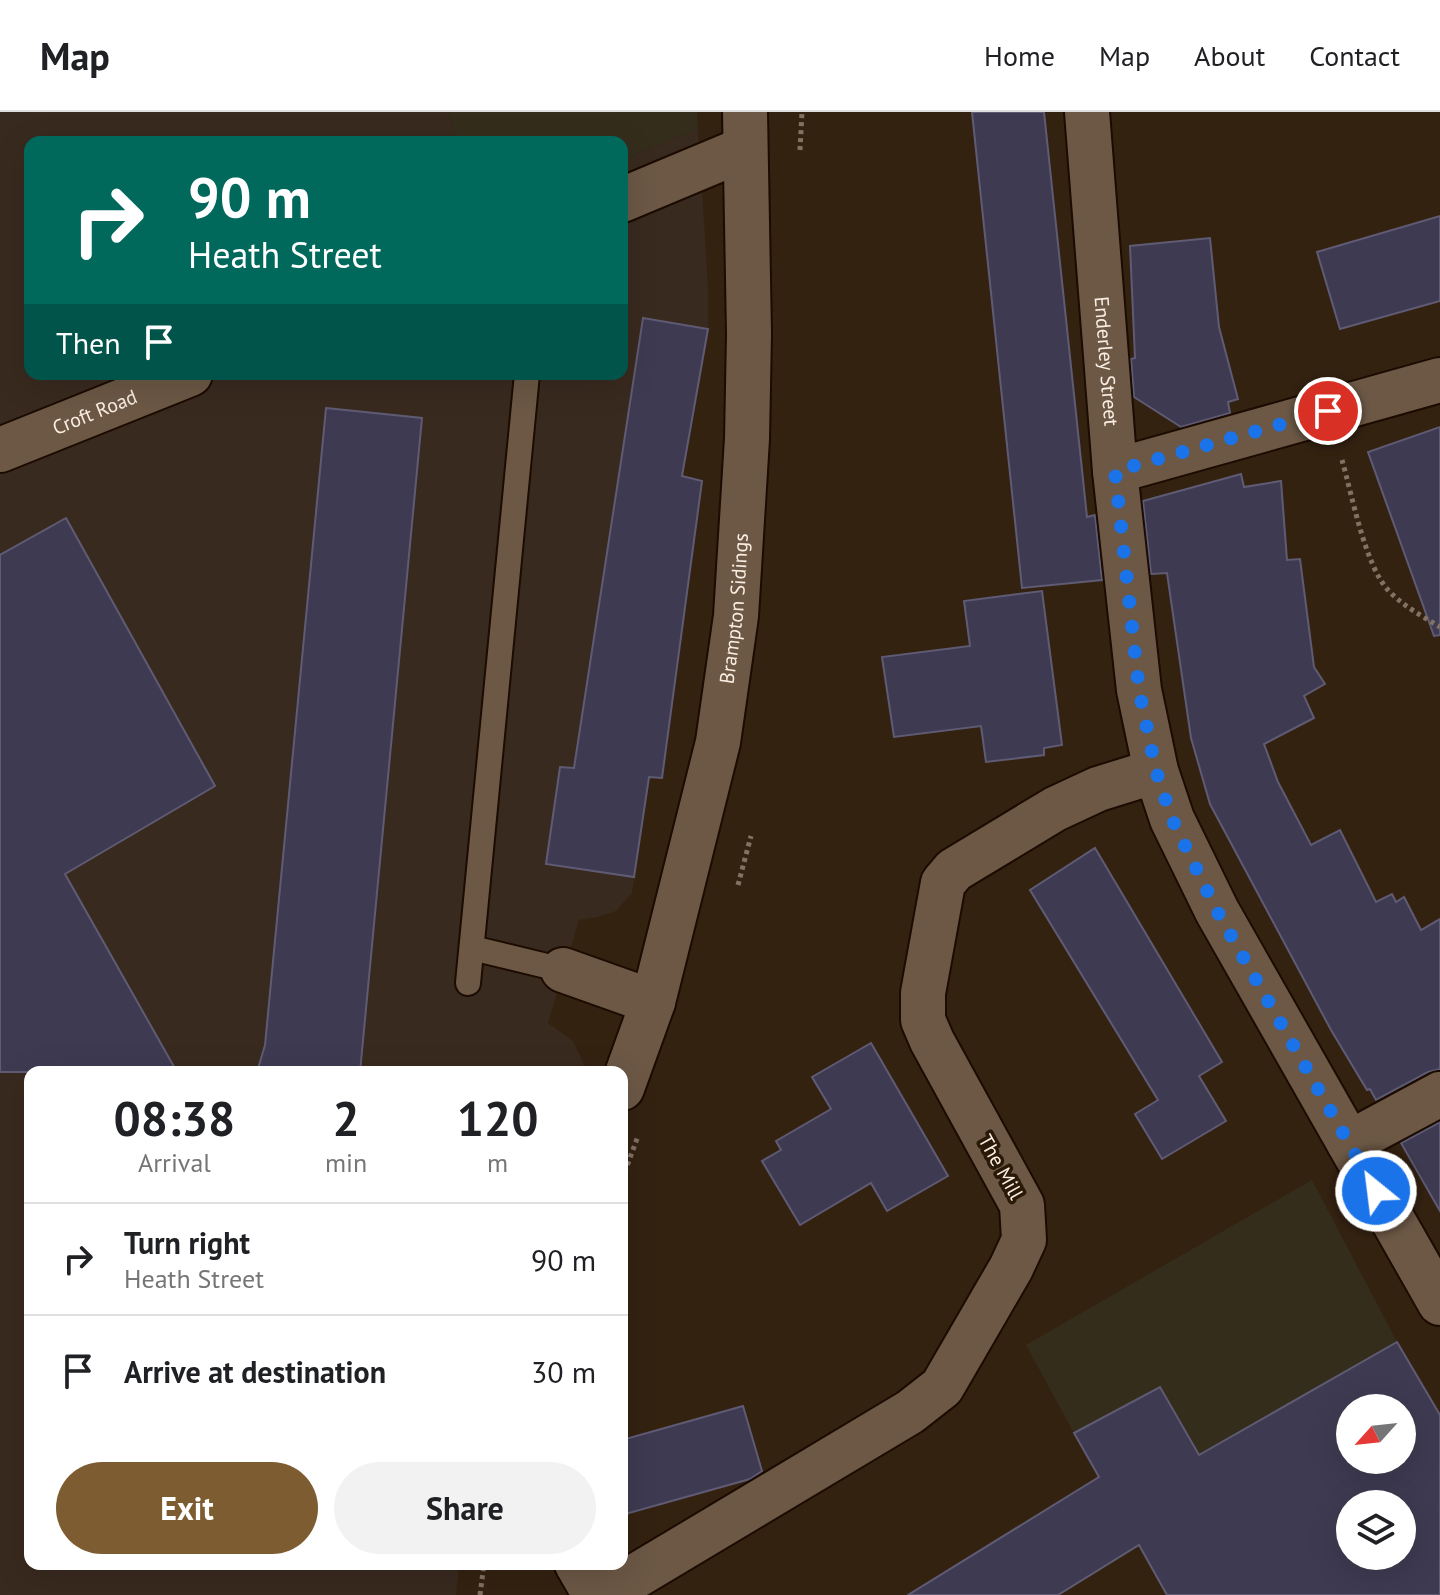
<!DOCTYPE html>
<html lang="en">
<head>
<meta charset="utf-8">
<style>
	body { margin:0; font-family:"PT Sans",sans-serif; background:#f2f2f2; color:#202124; height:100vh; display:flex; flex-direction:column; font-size:30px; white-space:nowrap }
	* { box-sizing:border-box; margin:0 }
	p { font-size:26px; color:#757577 }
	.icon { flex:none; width:44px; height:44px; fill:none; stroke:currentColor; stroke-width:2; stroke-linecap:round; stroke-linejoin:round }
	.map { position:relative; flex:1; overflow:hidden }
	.drawer { position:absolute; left:24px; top:954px; width:604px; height:504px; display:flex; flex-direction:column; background:#fff; border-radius:16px; box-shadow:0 8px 32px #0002 }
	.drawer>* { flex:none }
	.guide { position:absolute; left:24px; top:24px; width:604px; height:244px; border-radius:16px; box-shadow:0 8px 32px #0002; background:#00695c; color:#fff; overflow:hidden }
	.needle { width:52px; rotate:243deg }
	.tools { position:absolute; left:1336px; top:1282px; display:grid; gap:16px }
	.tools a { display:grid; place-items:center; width:80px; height:80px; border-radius:50%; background:#fff; box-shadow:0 8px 32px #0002; font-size:40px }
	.pin { position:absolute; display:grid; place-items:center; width:68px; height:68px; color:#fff; margin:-34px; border:4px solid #fff; border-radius:50%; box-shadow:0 2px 8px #0007 }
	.me { position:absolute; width:88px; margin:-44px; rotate:331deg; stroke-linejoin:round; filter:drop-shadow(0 0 6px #0008) }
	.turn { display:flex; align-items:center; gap:28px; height:168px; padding:0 32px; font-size:36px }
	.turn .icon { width:104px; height:104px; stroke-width:2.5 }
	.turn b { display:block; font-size:56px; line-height:68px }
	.then { display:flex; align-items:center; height:76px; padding:0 32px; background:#0003; gap:16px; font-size:30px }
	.eta { display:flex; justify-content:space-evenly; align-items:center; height:136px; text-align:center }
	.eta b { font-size:48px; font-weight:700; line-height:56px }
	.cta { display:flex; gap:16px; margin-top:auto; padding:16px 32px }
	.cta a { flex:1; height:92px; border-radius:48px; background:#7e5c31; color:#fff; font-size:32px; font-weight:700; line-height:92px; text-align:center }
	.cta a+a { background:#f2f2f2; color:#202124 }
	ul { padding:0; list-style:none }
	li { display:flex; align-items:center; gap:24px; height:112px; padding:0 32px; border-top:2px solid #e0e0e0 }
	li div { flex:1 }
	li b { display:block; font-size:30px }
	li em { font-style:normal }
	header { display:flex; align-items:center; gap:48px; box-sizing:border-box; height:112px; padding:0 40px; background:#fff; border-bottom:2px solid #e0e0e0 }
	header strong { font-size:38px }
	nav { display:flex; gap:44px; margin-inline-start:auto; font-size:28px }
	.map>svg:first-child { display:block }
	.commercial { fill:#352d1c; fill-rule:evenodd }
	.industrial { fill:#392a1f }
	.building { fill:#3e3a51; stroke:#5f5b74; stroke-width:2; fill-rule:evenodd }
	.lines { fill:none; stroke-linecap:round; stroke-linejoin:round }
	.service-casing { stroke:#1b0b00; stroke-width:28 }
	.minor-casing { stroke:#1b0b00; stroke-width:48 }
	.tertiary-casing { stroke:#1b0b00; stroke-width:48 }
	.path { stroke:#817263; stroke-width:5; stroke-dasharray:4 4; stroke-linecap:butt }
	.service { stroke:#6c5845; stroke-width:24 }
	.minor { stroke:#6c5845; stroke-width:44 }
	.tertiary { stroke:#6c5845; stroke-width:44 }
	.route { stroke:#1a73e8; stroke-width:14; stroke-dasharray:0 25.2 }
	.labels { text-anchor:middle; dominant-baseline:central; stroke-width:7; stroke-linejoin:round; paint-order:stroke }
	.street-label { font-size:20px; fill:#faeee3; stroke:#2a1907 }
</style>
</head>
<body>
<header>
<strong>Map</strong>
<nav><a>Home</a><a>Map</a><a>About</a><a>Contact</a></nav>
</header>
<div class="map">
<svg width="1440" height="1483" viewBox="0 0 1440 1483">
	<rect width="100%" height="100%" fill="#342211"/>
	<g class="commercial">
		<path d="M448,0H697L698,17L622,48V30H457Z"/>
		<path d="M1312,1068L1397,1230L1440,1303V1483H1167L1074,1321L1026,1233ZM1350,1296H1402V1348H1350ZM1350,1392H1402V1444H1350Z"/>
	</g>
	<path class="industrial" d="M0,0H448L457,30H30V262H622V48L698,17L708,174V217L682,364L702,369L662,666L649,665L632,781L616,799L597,805L579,808L548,911L573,929L584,953L582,960H30V1452H459L456,1483H0Z"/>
	<g class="building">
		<path d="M972,0H1044L1087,405L1095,403L1102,468L1022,476Z"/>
		<path d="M1440,104V189L1340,217L1317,140Z"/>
		<path d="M1210,126L1219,215L1238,287L1228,290L1230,301L1181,315L1134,285L1131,247L1135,246L1130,134Z"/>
		<path d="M643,206L708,217L682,364L702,369L662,666L649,665L634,765L546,752L560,655L574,656Z"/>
		<path d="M326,296L422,306L360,960H257L265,933Z"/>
		<path d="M1440,315V523L1434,524L1368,340Z"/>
		<path d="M1241,362L1244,375L1281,369L1287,448L1300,447L1314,555L1325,572L1304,584L1314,606L1264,632L1278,670L1311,733L1340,718L1376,790L1392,782L1396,790L1404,785L1421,818L1440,807V957L1428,960L1376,988L1370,977L1367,978L1331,918L1210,692L1191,626L1167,461L1151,462L1143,389Z"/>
		<path d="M66,406L215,674L65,762L177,960H0V443Z"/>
		<path d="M1042,479L1062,633L1044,636V643L986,650L981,614L894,625L882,545L970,534L964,489Z"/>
		<path d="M1095,736L1222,950L1199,964L1226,1009L1162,1047L1135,1002L1158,988L1030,778Z"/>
		<path d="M871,931L948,1064L887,1099L871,1071L800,1113L762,1049L781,1038L776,1029L831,997L812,965Z"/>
		<path d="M1440,1010V1099L1401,1031Z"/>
		<path d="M1397,1230L1440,1303V1483H1167L1139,1433L1058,1483H908L1099,1365L1074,1321L1160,1275L1199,1343ZM1350,1296H1402V1348H1350ZM1350,1392H1402V1444H1350Z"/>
		<path d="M743,1294L762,1359L750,1367L622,1403V1328Z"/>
	</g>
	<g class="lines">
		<g class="service-casing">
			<g id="service">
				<path d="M472,836L563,858"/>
				<path d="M468,871L527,262"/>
			</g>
		</g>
		<g class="minor-casing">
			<g id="minor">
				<path d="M622,88L744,37"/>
				<path id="s1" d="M0,338L190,262"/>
				<path d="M1115,359L1440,268"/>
				<path d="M563,858L653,890"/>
				<path id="s2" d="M622,976L653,890L718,630L736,504L747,327L749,222L745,0"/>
				<path d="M1349,1031L1440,982"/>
				<path d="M577,1452L595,1483"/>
				<path d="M604,1483L910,1300L942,1275L1011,1156L1024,1128L1022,1093L932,929L923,908V881L943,771L954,758L1055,697L1098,677L1156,659"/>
			</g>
		</g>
		<g class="tertiary-casing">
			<g id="tertiary">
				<path id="s3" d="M1087,0L1115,359L1139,578L1156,659L1172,707L1217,799L1440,1191"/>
			</g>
		</g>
		<g class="path">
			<path d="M800,38L802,0"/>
			<path d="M1342,348C1352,383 1365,453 1388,478C1403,494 1422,504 1440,515"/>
			<path d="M738,773L751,724"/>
			<path d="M622,1068L638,1024"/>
			<path d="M480,1483L484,1452"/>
		</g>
		<use href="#service" class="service"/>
		<use href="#minor" class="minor"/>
		<use href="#tertiary" class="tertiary"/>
	</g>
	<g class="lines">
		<path class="route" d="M1328,299L1115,359L1139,578L1156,659L1172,707L1217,799L1376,1079"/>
	</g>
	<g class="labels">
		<g class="street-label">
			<text stroke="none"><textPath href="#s3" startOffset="250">Enderley Street</textPath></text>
			<text stroke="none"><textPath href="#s1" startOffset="102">Croft Road</textPath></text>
			<text stroke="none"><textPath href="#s2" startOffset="494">Brampton Sidings</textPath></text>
			<text transform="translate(1001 1055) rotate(61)">The Mill</text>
		</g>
	</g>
</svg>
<div class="tools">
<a><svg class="needle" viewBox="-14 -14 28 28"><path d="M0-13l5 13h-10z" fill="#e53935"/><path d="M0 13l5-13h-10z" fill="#757577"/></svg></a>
<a><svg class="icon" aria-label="layers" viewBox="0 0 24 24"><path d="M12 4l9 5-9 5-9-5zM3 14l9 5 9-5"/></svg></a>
</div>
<div class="pin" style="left:1328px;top:299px;background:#d93025"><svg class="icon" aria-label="arrive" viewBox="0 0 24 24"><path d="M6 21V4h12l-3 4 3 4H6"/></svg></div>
<svg class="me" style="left:1376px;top:1079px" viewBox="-20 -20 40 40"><circle r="17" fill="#1a73e8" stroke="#fff" stroke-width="3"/><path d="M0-11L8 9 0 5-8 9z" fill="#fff"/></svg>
<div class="guide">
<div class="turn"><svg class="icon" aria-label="right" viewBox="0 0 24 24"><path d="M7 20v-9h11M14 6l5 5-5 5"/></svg><div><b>90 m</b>Heath Street</div></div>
<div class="then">Then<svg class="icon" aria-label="arrive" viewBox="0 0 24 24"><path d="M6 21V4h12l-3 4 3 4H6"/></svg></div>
</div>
<section class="drawer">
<div class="eta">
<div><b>08:38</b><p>Arrival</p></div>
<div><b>2</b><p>min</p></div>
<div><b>120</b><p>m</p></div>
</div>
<ul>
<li><svg class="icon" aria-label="right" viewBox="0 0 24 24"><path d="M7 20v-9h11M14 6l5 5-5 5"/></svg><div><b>Turn right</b><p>Heath Street</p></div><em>90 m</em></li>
<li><svg class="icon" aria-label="arrive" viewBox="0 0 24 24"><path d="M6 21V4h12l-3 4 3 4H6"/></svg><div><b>Arrive at destination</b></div><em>30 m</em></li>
</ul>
<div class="cta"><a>Exit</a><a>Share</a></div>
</section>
</div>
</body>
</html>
